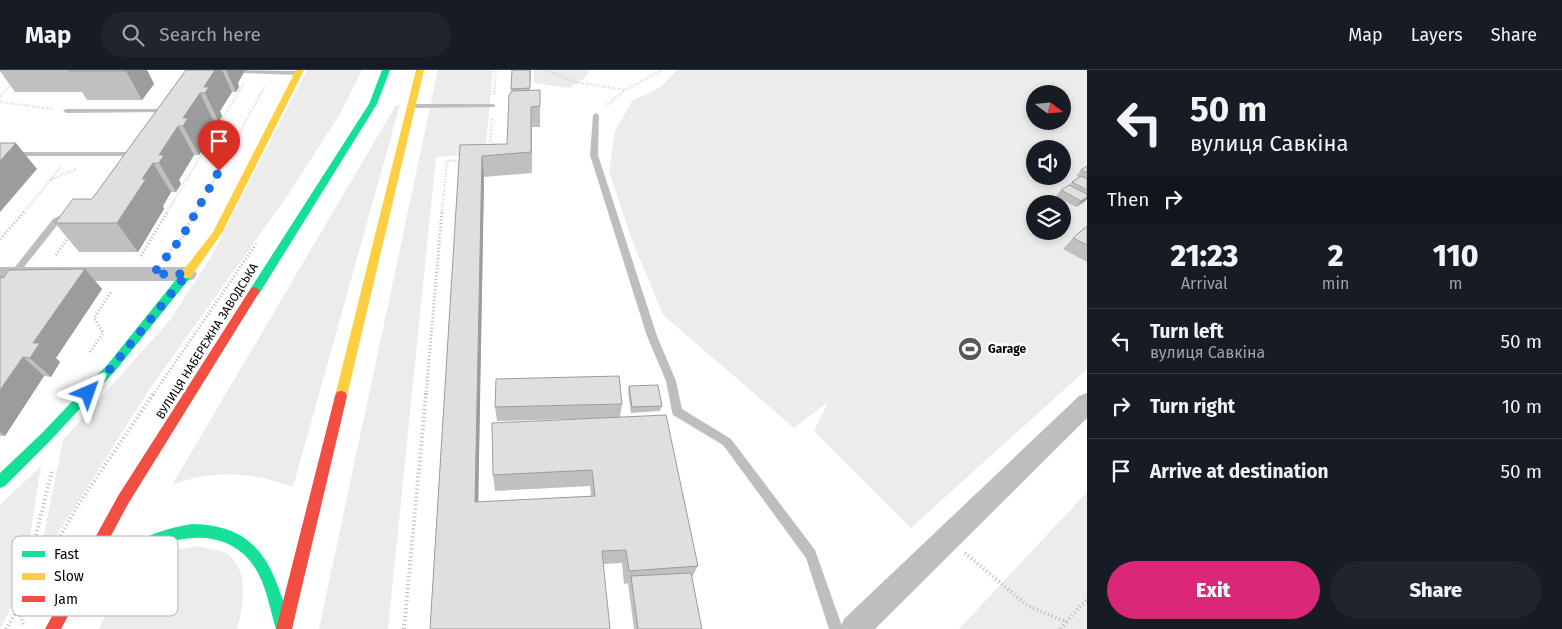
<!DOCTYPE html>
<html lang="en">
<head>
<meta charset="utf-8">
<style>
	body { margin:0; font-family:"Fira Sans",sans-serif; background:#20242c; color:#f1f3f6; height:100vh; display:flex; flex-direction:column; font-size:19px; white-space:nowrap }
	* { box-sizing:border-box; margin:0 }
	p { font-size:16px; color:#9ea1a6 }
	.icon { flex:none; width:28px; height:28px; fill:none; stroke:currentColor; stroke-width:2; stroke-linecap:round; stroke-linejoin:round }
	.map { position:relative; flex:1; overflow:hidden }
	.side { display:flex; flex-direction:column; background:#171b24; width:475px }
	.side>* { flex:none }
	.guide { background:#171b24; color:#f1f3f6; overflow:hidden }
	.needle { width:32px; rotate:106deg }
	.buttons { position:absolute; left:1026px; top:15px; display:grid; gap:10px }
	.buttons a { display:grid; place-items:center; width:45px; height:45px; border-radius:50%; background:#171b24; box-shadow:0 2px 8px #0003; font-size:25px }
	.pin { position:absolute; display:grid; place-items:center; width:42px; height:42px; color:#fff; margin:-51px -21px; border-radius:50% 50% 50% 0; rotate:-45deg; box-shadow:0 0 5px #0007 }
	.pin .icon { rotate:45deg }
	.me { position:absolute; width:55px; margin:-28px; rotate:43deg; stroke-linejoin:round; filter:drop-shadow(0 0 4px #0008) }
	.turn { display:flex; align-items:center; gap:18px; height:105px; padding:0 20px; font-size:22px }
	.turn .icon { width:65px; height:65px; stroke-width:2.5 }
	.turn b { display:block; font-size:35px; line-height:42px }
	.then { display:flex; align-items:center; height:48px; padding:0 20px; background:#0003; gap:10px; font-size:19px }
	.eta { display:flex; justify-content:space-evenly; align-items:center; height:85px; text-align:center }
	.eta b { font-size:30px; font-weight:800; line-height:35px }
	.primary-button { display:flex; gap:10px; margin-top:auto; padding:10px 20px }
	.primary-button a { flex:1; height:58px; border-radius:30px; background:#db2777; color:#fff; font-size:20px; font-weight:800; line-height:58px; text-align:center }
	.primary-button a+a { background:#20242c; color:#f1f3f6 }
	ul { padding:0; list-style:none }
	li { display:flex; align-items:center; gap:15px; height:65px; padding:0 20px; border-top:1px solid #363941 }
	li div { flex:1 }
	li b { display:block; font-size:19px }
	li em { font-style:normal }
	header { display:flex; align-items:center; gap:30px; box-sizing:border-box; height:70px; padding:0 25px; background:#171b24; border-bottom:1px solid #363941 }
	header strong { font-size:24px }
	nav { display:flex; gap:28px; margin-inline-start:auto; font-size:18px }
	.search { width:350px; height:45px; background:#20242c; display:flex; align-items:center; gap:12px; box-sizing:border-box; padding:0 18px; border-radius:28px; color:#9ea1a6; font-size:19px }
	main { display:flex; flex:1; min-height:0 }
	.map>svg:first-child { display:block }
	.green { fill:#ececec; fill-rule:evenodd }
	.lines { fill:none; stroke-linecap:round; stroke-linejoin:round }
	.path-far2 { stroke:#b9b9b9; stroke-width:2.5; stroke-dasharray:0.5 2; stroke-linecap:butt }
	.path-far1 { stroke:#b9b9b9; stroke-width:3; stroke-dasharray:1 2.5; stroke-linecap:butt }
	.path { stroke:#b9b9b9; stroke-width:4; stroke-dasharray:1 3; stroke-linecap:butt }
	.lane { fill:#bebebe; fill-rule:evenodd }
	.street { fill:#bebebe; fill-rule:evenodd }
	.fast { fill:#16e098; fill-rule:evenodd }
	.slow { fill:#ffcf43; fill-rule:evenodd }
	.jam { fill:#f24e42; fill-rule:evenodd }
	.wall { fill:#c0c0c0 }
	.shaded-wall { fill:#9c9c9c }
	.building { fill:#dfdfdf; stroke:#9c9c9c }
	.route { stroke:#1a73e8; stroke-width:9; stroke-dasharray:0 16.2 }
	.labels { text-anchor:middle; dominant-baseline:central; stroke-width:5; stroke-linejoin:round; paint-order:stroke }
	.street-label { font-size:12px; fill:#000; stroke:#fff }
	.poi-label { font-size:12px; font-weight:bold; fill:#000; stroke:#fff; text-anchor:start }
	.key { fill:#fff; stroke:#b2b2b2; stroke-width:1 }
	.key-label { font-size:14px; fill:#000 }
</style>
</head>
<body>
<header>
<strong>Map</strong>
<div class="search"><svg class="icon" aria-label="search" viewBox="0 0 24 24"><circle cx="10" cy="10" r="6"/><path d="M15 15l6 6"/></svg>Search here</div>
<nav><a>Map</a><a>Layers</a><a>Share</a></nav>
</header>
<main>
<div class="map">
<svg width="1087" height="559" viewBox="0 0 1087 559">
	<rect width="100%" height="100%" fill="#fff"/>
	<g class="green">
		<path d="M307,0H362L340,44L288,125L151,317L38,494L63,370L170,250L211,187Z"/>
		<path d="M438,0H493L485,84L436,87L388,559H319Z"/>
		<path d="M534,0H590L585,8L569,18L534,13Z"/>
		<path d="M677,0H1087V299L911,458L814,361L828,332L794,358L663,245L633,173L609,101L615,61L632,31L661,17ZM1035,24H1062V51H1035ZM1035,79H1062V106H1035ZM1035,134H1062V161H1035Z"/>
		<path d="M396,35H400L293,417C252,402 214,399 172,415Z"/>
		<path d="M41,396L22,517L0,559V435Z"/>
		<path d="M1087,422V559H959Z"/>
		<path d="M198,476C205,478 214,479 221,481C251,493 244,536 237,559H99C114,527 131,500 164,484C174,479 187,478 198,476Z"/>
	</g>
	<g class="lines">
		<g class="path-far2">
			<path d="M546,0L575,12L625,20"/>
			<path d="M494,24L496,0"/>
			<path d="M0,26L12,14"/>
			<path d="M0,32L53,39"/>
			<path d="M606,36L625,20L662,0"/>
			<path d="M490,77L492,48"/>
			<path d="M50,110L77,99"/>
			<path d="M24,142L61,97"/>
			<path d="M167,142L244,13"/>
			<path d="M196,142L265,16"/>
			<path d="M442,142L447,91L462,90"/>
		</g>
		<g class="path-far1">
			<path d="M0,169L25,141"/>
			<path d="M56,185L69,166"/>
			<path d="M141,186L168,141"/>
			<path d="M167,186L182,167L196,141"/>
			<path d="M90,282L103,263L94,248L111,222"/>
			<path d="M153,325L256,174"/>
			<path d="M426,325L442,141"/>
		</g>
		<g class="path">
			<path d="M965,483L1028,536L1066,552L1087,529"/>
			<path d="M23,554L18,539L52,400"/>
			<path d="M6,559L80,432L154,323"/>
			<path d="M404,559L426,323"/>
			<path d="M1061,559L1066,552"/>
		</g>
		<g class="lane">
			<path d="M244,0L298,1L301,3L298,5L242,3L241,2Z"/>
			<path d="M493,34L495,35V37L410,38L407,36L410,34Z"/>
			<path d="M164,39L166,40V42L66,43L63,41L66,39Z"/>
			<path d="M596,43L599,45L598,85L657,266L676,311L682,339L731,369L815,480L843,559H829L806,488L723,375L673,345L672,342L666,311L647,266L590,85L593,45Z"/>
			<path d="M0,82H132L136,84L132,86H0Z"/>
			<path d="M68,142L72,145L59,153L17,206H11L9,204L11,202L53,149Z"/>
		</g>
		<g class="street">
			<path d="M0,197H187L194,199L197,204L194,209L187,211H0Z"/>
			<path d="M1087,323V348L875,559H840L844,549L1079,326Z"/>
		</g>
		<g class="fast">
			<path d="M382,0H390L377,34L259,224H251L250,221L251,218L369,34Z"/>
			<path d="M186,201L191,205L190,208L116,300L50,371L5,416L0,418V403L42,363L108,294L182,202Z"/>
			<path d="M192,454C243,455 266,478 281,525C285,536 289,548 290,559H276C269,537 266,510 250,491C219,454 165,467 129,491C113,502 100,516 87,530L82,532L77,530L75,525L77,520C111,483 142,462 192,454Z"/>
		</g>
		<g class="slow">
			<path d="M296,0H304L222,163L190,208H182L181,205L182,202L213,162Z"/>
			<path d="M416,0H424L347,326L345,330L341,331L337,330L335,326Z"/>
		</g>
		<g class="jam">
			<path d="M255,217L260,221L128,434L61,559H45L118,426L251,218Z"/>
			<path d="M341,321L345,322L347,326L292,559H276L335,326L337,322Z"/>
		</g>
	</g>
	<g class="wall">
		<path d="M0,0H147L154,14L142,30H87L82,22H15L0,1Z"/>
		<path d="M186,0H245L238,13L239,17L236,22H232L220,41L222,46L219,52H214L201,73L203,78L199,85H194L179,110L181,114L176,122H171L163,136L164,139L138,182H79L55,153L92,129Z"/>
		<path d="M531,0L530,20L540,36V57H532V103L484,107L478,432L591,426L590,416L495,421L493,405L568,349L497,351L495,337L622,334L620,347L698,496L692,507L702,559H634L628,513L624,514L622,493L603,494L430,559L460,75L507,74L511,19Z"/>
		<path d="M1087,96V129L1084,132L1076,137L1056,126L1061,120L1069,115L1072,112L1079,107L1076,106L1081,100Z"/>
		<path d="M1087,156V192L1063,179L1073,168Z"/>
		<path d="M85,199L102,219L56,288L60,292L51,307L44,306L5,366H0V207Z"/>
		<path d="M629,316L662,336L660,341L631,343L628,322Z"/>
	</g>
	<g class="shaded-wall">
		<path d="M127,0H147L154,14L142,30L126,1Z"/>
		<path d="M215,0H222L232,22L220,41L222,46L219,52L205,23L204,17Z"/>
		<path d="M226,0H245L238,13L239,17L236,22Z"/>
		<path d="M200,23L214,52L201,73L203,78L199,85L183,56V48Z"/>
		<path d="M178,56L194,85L179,110L181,114L176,122L159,93V85Z"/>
		<path d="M16,73L37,99L0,142V91Z"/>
		<path d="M482,86L484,107L478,448L475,432Z"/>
		<path d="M153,93L171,122L163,136L164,139L138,182L117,153L142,109Z"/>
		<path d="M1087,127V129L1084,132L1076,137L1081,131Z"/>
		<path d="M85,199L102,219L56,288L60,292L51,307L30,288L33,273Z"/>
		<path d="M23,287L44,306L5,366L0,362V320Z"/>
	</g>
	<g class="building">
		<path d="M70,0H127L126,1H69Z"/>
		<path d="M186,0H215L204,17H209L205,23H200L183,48H188L183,56H178L159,85H164L159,93H153L142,109H146L117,153H55L73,129H92Z"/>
		<path d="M512,0H530V18L511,19Z"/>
		<path d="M540,20V36L531,37V82L482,86L475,432L595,426L592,400L493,405L492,353L666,345L698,496L629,501L626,480L602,481L610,559H430L460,75L507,74L509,25L512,21Z"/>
		<path d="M0,73H16L0,91Z"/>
		<path d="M1087,96V103L1081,100Z"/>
		<path d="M1081,106L1087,109V120L1072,112Z"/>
		<path d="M1069,115L1087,124V127L1081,131L1061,120Z"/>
		<path d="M1087,156V175L1073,168Z"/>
		<path d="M85,199L33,273H40L30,288L23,287L0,320V207L3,208L9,200Z"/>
		<path d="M619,306L622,334L495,337L496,309Z"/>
		<path d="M658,315L662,336L632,337L629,316Z"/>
		<path d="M691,503L702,559H638L631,506Z"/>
	</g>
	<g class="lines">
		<path class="route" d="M88,323L112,297L187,204H153L182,167L219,101"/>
	</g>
	<defs>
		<g id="stadium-disc" transform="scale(1.25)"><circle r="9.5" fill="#595959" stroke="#fff"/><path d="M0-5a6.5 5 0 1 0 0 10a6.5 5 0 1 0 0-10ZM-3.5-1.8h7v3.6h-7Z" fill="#fff"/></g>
	</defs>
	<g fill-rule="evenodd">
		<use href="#stadium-disc" x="970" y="279"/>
	</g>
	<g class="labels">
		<g class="street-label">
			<text transform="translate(207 271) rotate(-58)">ВУЛИЦЯ НАБЕРЕЖНА ЗАВОДСЬКА</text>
		</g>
		<g class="poi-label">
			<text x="988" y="279">Garage</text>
		</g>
	</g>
	<rect x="12" y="466" width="166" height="80" rx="8" class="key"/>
	<rect x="22" y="481" width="23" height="6" fill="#16e098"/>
	<rect x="22" y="503" width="23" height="7" fill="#ffcf43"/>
	<rect x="22" y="526" width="23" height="6" fill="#f24e42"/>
	<g class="key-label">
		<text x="54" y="489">Fast</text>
		<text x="54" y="511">Slow</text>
		<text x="54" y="534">Jam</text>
	</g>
</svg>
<div class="buttons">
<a><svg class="needle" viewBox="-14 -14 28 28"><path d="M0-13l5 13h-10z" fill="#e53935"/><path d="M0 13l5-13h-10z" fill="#9ea1a6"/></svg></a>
<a><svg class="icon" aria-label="sound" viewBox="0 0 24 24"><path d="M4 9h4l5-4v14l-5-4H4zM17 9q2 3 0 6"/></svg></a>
<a><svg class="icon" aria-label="layers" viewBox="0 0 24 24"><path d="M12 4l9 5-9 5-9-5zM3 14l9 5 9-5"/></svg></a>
</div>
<div class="pin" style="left:219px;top:101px;background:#d93025"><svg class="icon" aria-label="arrive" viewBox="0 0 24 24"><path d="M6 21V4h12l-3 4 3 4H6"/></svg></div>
<svg class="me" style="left:88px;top:323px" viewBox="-20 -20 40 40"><path d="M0-17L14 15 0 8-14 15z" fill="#1a73e8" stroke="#fff" stroke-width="4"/></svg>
</div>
<section class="side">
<div class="guide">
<div class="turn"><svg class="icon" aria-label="left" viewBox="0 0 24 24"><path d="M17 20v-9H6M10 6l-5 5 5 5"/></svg><div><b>50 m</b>вулиця Савкіна</div></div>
<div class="then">Then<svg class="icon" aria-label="right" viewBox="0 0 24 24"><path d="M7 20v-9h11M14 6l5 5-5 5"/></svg></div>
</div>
<div class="eta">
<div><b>21:23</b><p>Arrival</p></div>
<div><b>2</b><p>min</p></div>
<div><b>110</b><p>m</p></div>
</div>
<ul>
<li><svg class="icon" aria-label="left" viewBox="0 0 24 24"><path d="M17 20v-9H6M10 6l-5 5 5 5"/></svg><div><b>Turn left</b><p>вулиця Савкіна</p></div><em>50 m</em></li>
<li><svg class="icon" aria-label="right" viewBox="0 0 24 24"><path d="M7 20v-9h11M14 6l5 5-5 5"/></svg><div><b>Turn right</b></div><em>10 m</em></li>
<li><svg class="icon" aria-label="arrive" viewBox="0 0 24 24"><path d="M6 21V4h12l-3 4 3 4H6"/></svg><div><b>Arrive at destination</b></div><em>50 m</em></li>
</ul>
<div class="primary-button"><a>Exit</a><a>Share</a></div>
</section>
</main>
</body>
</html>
